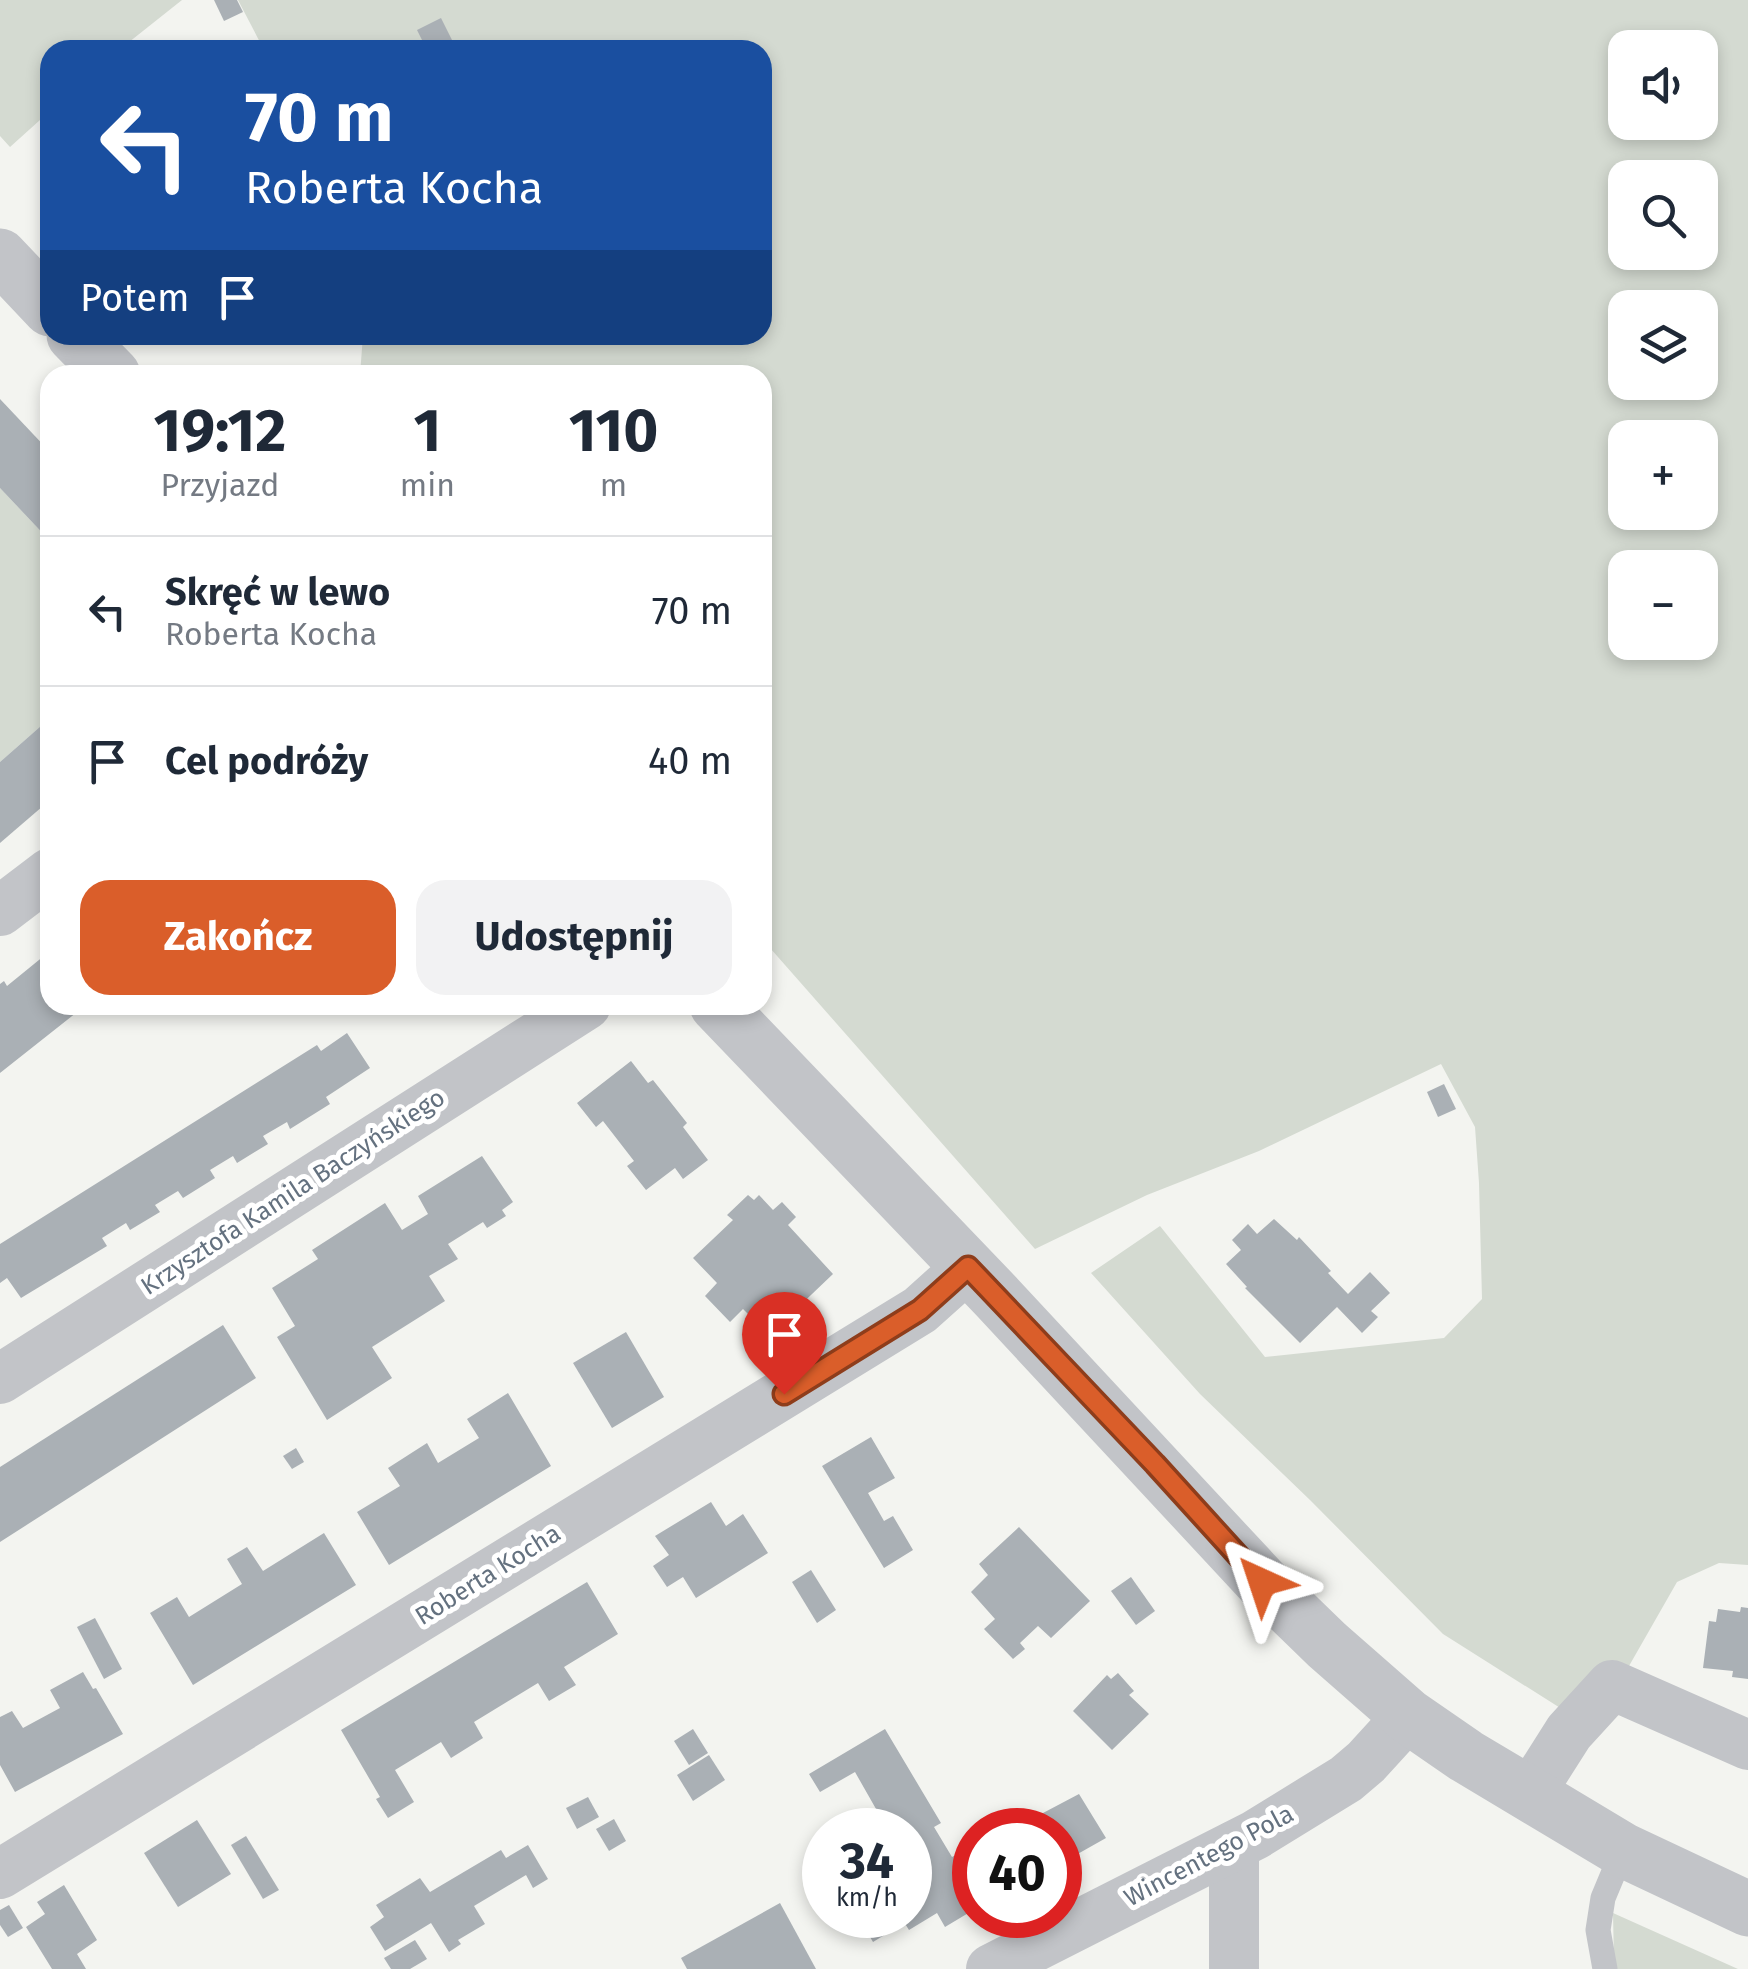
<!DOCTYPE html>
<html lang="pl">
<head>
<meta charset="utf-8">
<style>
	body { margin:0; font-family:"Fira Sans",sans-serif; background:#f2f2f3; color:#1f2937; height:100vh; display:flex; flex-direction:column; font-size:38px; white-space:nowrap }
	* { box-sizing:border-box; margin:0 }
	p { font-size:32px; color:#747a83 }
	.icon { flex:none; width:55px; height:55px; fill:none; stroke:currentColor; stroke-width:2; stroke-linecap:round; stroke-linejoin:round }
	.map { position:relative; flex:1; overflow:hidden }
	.side { position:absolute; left:40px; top:365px; width:732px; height:650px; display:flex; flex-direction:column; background:#fff; border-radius:30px; box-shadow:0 5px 15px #0003 }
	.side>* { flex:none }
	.banner { position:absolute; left:40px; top:40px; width:732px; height:305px; border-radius:30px; box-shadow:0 5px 15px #0003; background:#1a4fa0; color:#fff; overflow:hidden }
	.fabs { position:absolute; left:1608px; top:30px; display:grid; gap:20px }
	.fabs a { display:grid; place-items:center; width:110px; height:110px; border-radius:20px; background:#fff; box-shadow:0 5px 15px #0003; font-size:50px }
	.speed { position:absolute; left:802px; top:1808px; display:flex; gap:20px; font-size:50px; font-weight:700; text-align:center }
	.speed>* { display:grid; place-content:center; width:130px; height:130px; border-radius:50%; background:#fff; box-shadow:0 5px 15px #0003; line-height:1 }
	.speed small { font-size:25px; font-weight:400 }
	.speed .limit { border:15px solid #d22; background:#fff; color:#111 }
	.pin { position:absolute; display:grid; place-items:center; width:85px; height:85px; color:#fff; margin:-102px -42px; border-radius:50% 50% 50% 0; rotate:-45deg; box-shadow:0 0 10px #0007 }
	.pin .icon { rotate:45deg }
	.me { position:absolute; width:110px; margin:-55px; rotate:318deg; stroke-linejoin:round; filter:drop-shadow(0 0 8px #0008) }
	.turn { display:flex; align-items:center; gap:35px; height:210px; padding:0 40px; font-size:45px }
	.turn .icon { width:130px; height:130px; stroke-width:2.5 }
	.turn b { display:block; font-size:70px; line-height:85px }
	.then { display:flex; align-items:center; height:95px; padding:0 40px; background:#0003; gap:20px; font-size:38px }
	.eta { display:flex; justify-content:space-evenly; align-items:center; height:170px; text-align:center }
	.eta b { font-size:60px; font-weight:700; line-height:70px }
	.primary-button { display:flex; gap:20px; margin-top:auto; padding:20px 40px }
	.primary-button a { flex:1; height:115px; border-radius:30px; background:#da5e2a; color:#fff; font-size:40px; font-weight:700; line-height:115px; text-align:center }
	.primary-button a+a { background:#f2f2f3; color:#1f2937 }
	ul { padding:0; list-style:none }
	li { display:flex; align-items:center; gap:30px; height:150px; padding:0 40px; border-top:2px solid #e0e1e3 }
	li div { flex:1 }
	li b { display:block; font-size:38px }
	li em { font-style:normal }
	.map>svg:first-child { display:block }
	.green { fill:#d4dad1; fill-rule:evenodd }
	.building { fill:#aab0b5 }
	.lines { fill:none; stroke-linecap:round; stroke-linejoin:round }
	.service { stroke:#c2c4c8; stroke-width:25 }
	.minor { stroke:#c2c4c8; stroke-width:50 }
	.tertiary { stroke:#c2c4c8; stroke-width:55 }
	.route-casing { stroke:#8e3d1b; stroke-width:25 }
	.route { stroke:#da5e2a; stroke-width:18 }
	.labels { text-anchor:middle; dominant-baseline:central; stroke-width:10; stroke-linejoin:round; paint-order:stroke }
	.street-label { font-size:25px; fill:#64717f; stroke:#fff }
</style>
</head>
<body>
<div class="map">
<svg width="1748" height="1969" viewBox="0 0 1748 1969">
	<rect width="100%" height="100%" fill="#f3f4f0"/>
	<g class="green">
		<path d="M0,0H182L119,50H50V111L10,147L0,136Z"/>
		<path d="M238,0H1748V1565L1719,1563L1677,1582L1625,1673L1565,1711L1443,1634L1310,1500L1200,1394L1091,1273L1160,1226L1265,1357L1444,1338L1482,1299L1479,1183L1475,1127L1441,1064L1259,1151L1147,1195L1035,1249L763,940L762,375H360L363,335H762V50H264ZM1625,48H1700V122H1625ZM1625,178H1700V252H1625ZM1625,308H1700V382H1625ZM1625,438H1700V512H1625ZM1625,568H1700V642H1625Z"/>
		<path d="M0,488L50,541V718L0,762Z"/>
		<path d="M1613,1913L1738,1969H1598L1614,1963Z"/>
	</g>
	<g class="building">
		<path d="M214,0H237L243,12L224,21Z"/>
		<path d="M441,18L454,44L442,50H427L417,30Z"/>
		<path d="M0,399L50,452V541L0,488Z"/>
		<path d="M50,718V800L0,843V762Z"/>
		<path d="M50,951V1005H86L0,1073V984L4,981L7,986Z"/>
		<path d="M347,1033L370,1068L326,1097L330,1104L290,1129L287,1122L263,1136L268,1144L237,1163L233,1156L210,1170L215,1178L183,1198L178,1191L155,1205L160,1212L130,1230L126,1223L102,1238L107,1246L21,1298L7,1278L0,1283V1244L317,1045L321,1051Z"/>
		<path d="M631,1061L648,1083L653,1080L687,1123L683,1127L708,1160L683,1179L675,1168L646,1190L627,1166L634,1161L603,1121L596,1127L577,1103Z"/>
		<path d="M1444,1084L1456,1109L1438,1117L1427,1092Z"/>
		<path d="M482,1156L513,1202L502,1210L506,1216L487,1228L483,1222L448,1244L458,1259L429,1276L445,1301L372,1347L392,1378L327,1420L277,1337L295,1326L272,1288L318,1259L312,1250L385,1203L402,1230L428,1214L418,1196Z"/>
		<path d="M748,1195L754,1200L759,1195L773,1210L782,1202L796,1217L788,1225L833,1274L769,1335L743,1309L730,1322L705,1296L717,1283L693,1258L733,1220L727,1215Z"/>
		<path d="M1274,1219L1297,1240L1299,1237L1331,1271L1328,1273L1348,1294L1370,1272L1390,1293L1371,1311L1378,1317L1362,1333L1337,1307L1300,1343L1245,1288L1247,1287L1226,1264L1241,1250L1232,1240L1248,1224L1257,1234Z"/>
		<path d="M223,1325L256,1378L0,1542V1467Z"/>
		<path d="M626,1332L664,1397L612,1428L573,1363Z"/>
		<path d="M508,1393L551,1466L389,1565L357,1512L400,1486L388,1468L427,1443L438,1463L479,1438L467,1419Z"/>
		<path d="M871,1437L895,1478L868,1493L884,1521L893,1516L913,1550L884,1568L822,1466Z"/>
		<path d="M296,1448L304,1462L292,1469L283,1456Z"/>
		<path d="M711,1502L726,1526L743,1514L768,1553L696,1598L683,1577L667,1587L653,1566L669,1555L655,1536Z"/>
		<path d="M1019,1527L1090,1601L1051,1638L1038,1626L1020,1643L1025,1649L1013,1659L984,1629L995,1619L971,1592L988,1575L979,1564Z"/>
		<path d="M324,1533L356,1585L193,1685L150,1613L177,1597L189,1617L242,1584L227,1559L247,1547L263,1571Z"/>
		<path d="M811,1570L836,1610L817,1623L792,1582Z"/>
		<path d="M1131,1577L1155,1611L1136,1625L1111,1591Z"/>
		<path d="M587,1582L618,1634L564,1667L576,1685L549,1701L538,1683L474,1722L483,1738L451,1758L441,1742L395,1770L414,1802L388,1818L376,1799L380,1797L341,1730Z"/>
		<path d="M1741,1607L1748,1608V1679L1732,1677L1733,1671L1703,1668L1709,1621L1716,1622L1718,1609L1740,1612Z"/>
		<path d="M95,1618L122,1669L104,1679L77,1627Z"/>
		<path d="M83,1672L93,1689L96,1688L123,1734L15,1792L0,1765V1717L12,1711L23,1728L60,1708L50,1690Z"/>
		<path d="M1118,1673L1134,1691L1129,1695L1149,1714L1112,1750L1073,1711L1107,1675L1111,1679Z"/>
		<path d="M693,1729L708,1753L689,1765L674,1741Z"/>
		<path d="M885,1729L941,1823L934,1827L952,1857L959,1853L975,1881V1909L945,1927L937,1913L909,1930L902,1919L899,1921L901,1925L873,1942L857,1915H910V1830H888L855,1772L820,1792L809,1774Z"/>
		<path d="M709,1755L725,1780L693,1801L677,1775Z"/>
		<path d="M1079,1794L1106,1838L1067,1860L1060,1863V1830H1011Z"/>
		<path d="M588,1797L599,1817L577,1829L566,1808Z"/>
		<path d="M614,1819L626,1841L609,1851L596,1829Z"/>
		<path d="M197,1820L231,1874L178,1907L144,1853Z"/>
		<path d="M246,1836L279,1890L263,1899L231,1845Z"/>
		<path d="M528,1845L548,1879L533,1888L526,1875L474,1906L485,1924L458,1940L461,1944L449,1952L431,1923L385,1951L370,1927L384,1917L376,1905L420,1878L430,1892L501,1850L506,1858Z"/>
		<path d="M64,1885L97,1940L77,1954L86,1969H52L26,1927L45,1914L37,1902Z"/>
		<path d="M780,1903L816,1969H687L681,1958Z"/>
		<path d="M9,1905L23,1928L8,1937L0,1925V1910Z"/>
		<path d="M415,1940L427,1959L410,1969H391L384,1958Z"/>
	</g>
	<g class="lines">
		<path class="service" d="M1605,1969L1598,1930L1603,1898L1623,1850"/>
		<g class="minor">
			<path d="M0,911L50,873"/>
			<path d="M0,1379L586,1005"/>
			<path d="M1529,1795L1569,1732L1612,1685L1748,1745"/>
			<path d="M1234,1846V1969"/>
			<path d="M0,1874L920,1310L968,1267"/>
			<path d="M991,1969L1255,1835L1346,1779L1366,1762L1408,1716"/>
		</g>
		<g class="tertiary">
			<path d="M0,256L50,309"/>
			<path d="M74,335L113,375"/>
			<path d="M717,1005L996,1296L1262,1582L1327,1645L1408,1716L1466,1756L1623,1850L1748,1909"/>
		</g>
	</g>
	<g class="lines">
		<g class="route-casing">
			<path id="route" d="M784,1394L920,1310L968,1267L1155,1464L1262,1582"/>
		</g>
		<use href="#route" class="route"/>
	</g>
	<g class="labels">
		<g class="street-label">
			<text transform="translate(293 1192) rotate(-33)">Krzysztofa Kamila Baczyńskiego</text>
			<text transform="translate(488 1575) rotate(-32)">Roberta Kocha</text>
			<text transform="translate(1209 1856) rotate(-28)">Wincentego Pola</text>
		</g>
	</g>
</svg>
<div class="fabs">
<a><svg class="icon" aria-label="sound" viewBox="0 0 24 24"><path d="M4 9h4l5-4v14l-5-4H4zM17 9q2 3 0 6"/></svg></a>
<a><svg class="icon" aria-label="search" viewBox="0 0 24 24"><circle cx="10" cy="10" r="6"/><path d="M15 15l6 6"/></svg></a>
<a><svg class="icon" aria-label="layers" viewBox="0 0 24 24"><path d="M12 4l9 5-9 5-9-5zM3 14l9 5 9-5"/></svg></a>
<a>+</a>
<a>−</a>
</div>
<div class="speed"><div>34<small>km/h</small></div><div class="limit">40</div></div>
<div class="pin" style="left:784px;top:1394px;background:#d93025"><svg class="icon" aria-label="arrive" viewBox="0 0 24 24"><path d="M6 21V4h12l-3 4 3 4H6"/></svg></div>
<svg class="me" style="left:1262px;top:1582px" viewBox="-20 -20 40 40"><path d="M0-17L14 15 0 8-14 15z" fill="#da5e2a" stroke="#fff" stroke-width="4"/></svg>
<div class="banner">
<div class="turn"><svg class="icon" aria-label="left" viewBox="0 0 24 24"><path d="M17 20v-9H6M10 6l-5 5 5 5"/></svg><div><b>70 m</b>Roberta Kocha</div></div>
<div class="then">Potem<svg class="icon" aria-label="arrive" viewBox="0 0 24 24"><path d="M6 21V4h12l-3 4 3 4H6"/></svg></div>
</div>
<section class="side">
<div class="eta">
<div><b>19:12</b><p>Przyjazd</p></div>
<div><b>1</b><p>min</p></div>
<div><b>110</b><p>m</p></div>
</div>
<ul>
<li><svg class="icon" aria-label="left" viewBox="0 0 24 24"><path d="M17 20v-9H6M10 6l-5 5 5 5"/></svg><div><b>Skręć w lewo</b><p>Roberta Kocha</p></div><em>70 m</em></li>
<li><svg class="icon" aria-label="arrive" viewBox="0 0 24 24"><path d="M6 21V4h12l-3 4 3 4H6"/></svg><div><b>Cel podróży</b></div><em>40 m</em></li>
</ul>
<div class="primary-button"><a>Zakończ</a><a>Udostępnij</a></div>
</section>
</div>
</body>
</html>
